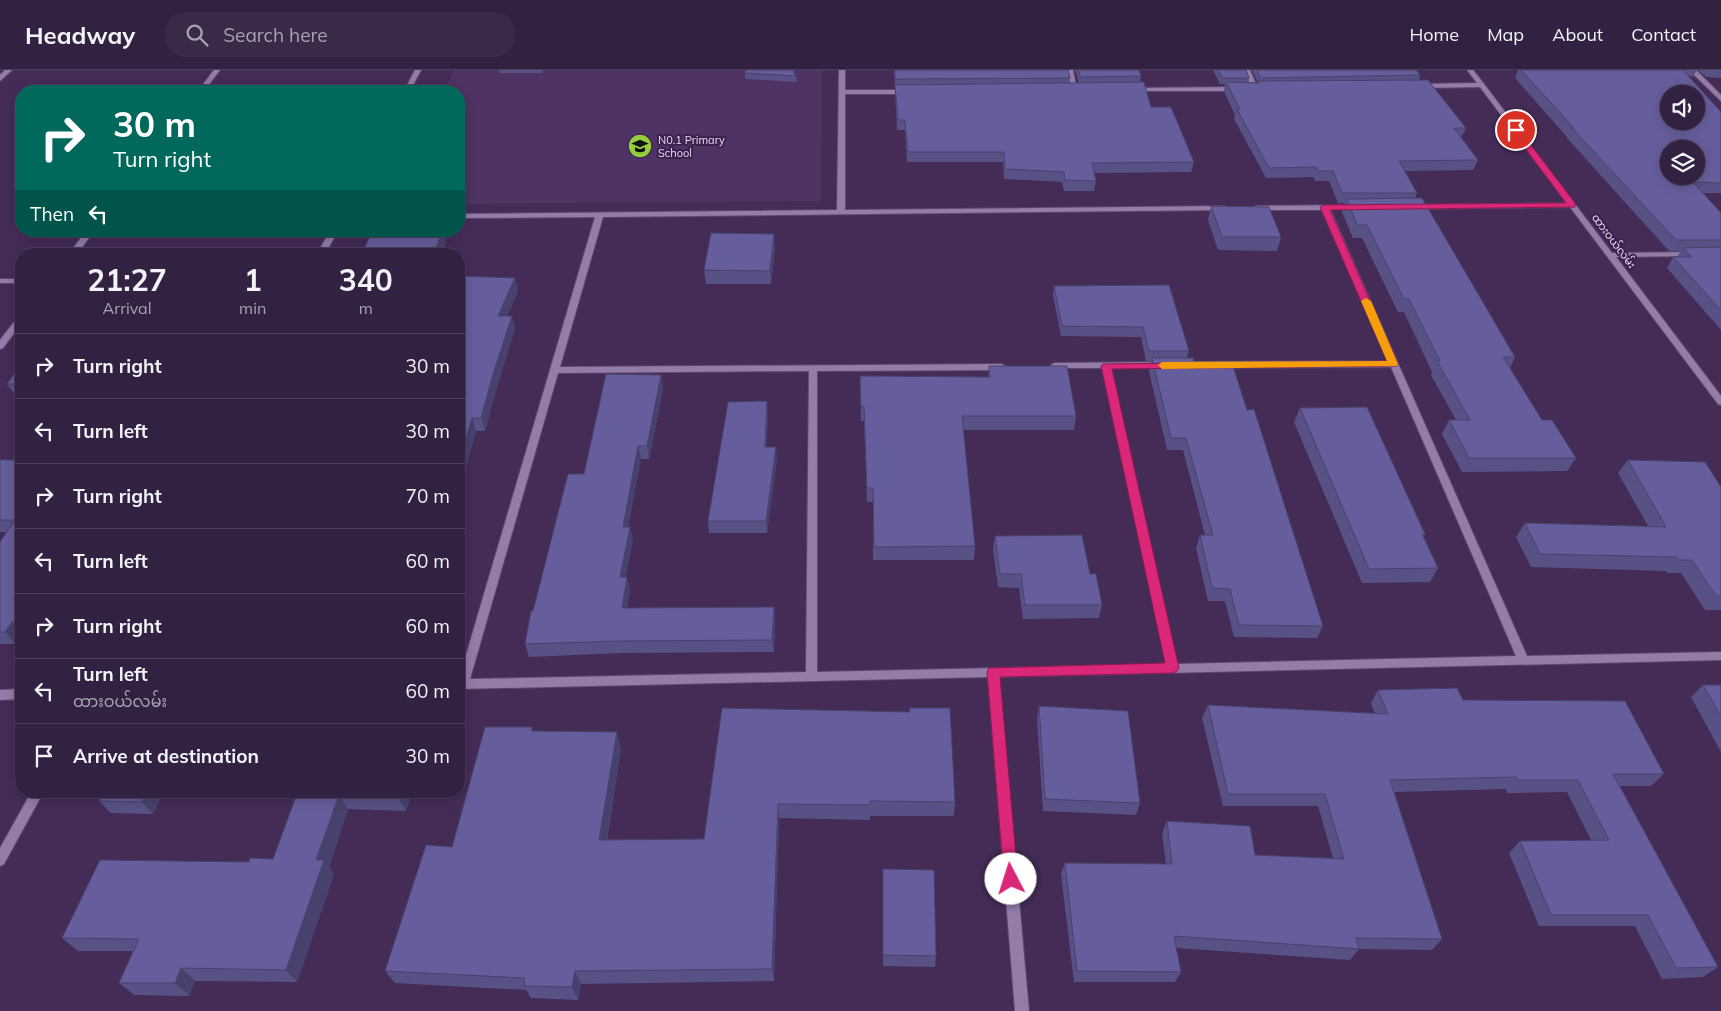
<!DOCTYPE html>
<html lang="en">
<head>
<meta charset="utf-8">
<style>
	body { margin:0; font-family:Mulish,"Noto Sans Myanmar",sans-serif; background:#3b2948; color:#f1f3f6; height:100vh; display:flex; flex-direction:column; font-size:19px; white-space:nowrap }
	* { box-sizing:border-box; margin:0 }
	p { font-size:16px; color:#a9a3b1 }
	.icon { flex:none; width:28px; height:28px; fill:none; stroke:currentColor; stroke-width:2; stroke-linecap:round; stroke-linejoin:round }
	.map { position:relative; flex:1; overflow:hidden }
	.details { position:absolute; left:15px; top:178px; width:450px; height:550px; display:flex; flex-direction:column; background:#332141; border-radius:20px; box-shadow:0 2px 12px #0003,0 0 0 1px #4e3e5a }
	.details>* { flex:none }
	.guide { position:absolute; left:15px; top:15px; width:450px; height:152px; border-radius:20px; box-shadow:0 2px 12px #0003,0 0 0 1px #4e3e5a; background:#00695c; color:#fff; overflow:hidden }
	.controls { position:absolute; left:1660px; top:15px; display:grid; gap:10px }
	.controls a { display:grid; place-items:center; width:45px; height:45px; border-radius:50%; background:#332141; box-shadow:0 2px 12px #0003,0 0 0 1px #4e3e5a; font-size:25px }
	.pin { position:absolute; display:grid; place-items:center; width:42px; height:42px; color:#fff; margin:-21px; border:2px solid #fff; border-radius:50%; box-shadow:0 1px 5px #0007 }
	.me { position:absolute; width:55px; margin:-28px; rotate:355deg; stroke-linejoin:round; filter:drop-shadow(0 0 4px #0008) }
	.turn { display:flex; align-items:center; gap:18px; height:105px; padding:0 15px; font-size:22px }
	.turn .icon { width:65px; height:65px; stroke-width:2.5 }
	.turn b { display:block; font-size:35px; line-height:42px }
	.then { display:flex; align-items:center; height:48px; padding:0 15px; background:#0003; gap:10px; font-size:19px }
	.eta { display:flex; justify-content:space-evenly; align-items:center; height:85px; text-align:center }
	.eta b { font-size:30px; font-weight:700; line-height:35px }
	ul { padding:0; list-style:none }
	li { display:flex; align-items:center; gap:15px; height:65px; padding:0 15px; border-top:1px solid #4e3e5a }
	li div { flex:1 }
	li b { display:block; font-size:19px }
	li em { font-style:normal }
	header { display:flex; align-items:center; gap:30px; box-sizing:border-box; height:70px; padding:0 25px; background:#332141; border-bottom:1px solid #4e3e5a }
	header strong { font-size:24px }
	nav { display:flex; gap:28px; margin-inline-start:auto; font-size:18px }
	.search { width:350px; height:45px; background:#3b2948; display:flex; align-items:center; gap:12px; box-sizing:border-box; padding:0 18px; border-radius:20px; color:#a9a3b1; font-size:19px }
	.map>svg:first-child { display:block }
	.built { fill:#4e3364 }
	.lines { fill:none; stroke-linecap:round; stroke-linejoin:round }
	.street-casing { stroke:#5e4870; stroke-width:2 }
	.street { fill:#937ca8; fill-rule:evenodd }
	.wall { fill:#585186 }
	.shaded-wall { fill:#47426d }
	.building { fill:#665e9c; stroke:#47426d; fill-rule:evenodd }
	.route { fill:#db2777; stroke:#8e194d }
	.slow { fill:#f59e0b }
	.labels { text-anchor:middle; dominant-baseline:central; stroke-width:4; stroke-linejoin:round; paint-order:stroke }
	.far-poi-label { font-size:11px; fill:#e9dcf6; stroke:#3a224c; text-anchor:start }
	.far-street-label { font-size:11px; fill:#e9dcf6; stroke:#3a224c }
</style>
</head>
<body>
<header>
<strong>Headway</strong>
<div class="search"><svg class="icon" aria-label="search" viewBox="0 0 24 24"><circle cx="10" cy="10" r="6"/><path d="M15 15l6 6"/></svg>Search here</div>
<nav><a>Home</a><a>Map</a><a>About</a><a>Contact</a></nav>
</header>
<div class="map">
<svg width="1721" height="941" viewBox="0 0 1721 941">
	<rect width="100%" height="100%" fill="#442c57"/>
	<path class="built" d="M454,0H822L821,131L459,134V21H444Z"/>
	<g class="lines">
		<g class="street-casing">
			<g id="street">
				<path d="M5,0H12L0,11V5Z"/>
				<path d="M214,0H220L204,21H198Z"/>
				<path d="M415,0H421L410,21H404Z"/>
				<path d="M839,0H845V20H908L911,22L908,24H845V140L1224,136L1228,138L1224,140L603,147L560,297L1002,294L1006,297L1002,300L817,301V602L1167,594L1102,298H1051L1050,296L1054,293L1162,292L1166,295L1162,298H1111L1177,594L1516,586L1391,297L1189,298L1185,295L1189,292L1388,291L1322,140H1256L1252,138L1256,136L1356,135L1360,137L1356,139H1330L1527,586L1721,582V590L999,607L1029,941H1015L988,607L459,619V609L595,147L459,148V144L837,140ZM809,301L806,602L470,609L558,303Z"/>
				<path d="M1067,0H1073L1077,21L1072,20Z"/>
				<path d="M1244,0H1250L1258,19L1257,20L1252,19Z"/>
				<path d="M1467,0H1473L1484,14L1612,183L1695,182L1696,184L1692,186L1616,187L1721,326V335L1718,334L1570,137L1413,139V135H1416L1567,133L1480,17L1420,18L1417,16L1420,14L1477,13Z"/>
				<path d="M1689,0H1696L1721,25V31Z"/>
				<path d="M1133,18L1236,17L1239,19L1236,21H1131V19Z"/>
				<path d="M86,161H94L77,184H69Z"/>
				<path d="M330,161H338L325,184H317Z"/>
				<rect x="0" y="209" width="21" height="4"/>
				<path d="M18,247H21V254L3,278L0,279V270Z"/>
				<path d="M21,619V629L0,630V620Z"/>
				<path d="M32,721H44L4,794L0,796V778Z"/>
			</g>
		</g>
		<use href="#street" class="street"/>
	</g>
	<g class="wall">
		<path d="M499,0H543L542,3H500Z"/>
		<path d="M894,0H1068L1070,8L1069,13H1079L1075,0H1139L1141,6L1140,12L1151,37L1194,92L1191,102L1094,103L1096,111L1094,121H1064L1062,112L1004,109L1003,92H907L905,60H897Z"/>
		<path d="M1213,0H1246L1249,8L1248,12L1258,13L1252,0H1416L1420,5L1419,10L1466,58L1461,68L1478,90L1473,100L1404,101L1417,123L1415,128L1515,287L1510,298L1542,350L1576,388L1567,401L1462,402L1442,364L1449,350H1456L1431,305L1432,302L1404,242H1398L1362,168H1353L1342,142L1345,133H1338L1329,111H1315L1313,107L1266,108L1234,49L1235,45L1224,21L1225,14H1220Z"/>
		<path d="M1518,0H1697L1693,7L1688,6L1721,42V123H1703L1721,143V260L1667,198L1673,187H1677L1681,181H1669L1567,68V67L1515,8Z"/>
		<path d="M1698,0H1721V8L1706,7Z"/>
		<path d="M745,3L796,6L797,12L745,9Z"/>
		<path d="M1211,136L1281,167L1277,181L1218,180L1208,150Z"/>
		<path d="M774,164L775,177L771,214H706L704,200Z"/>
		<path d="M459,206L518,221L507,246L515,258L497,317L485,361H476L459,422Z"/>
		<path d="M1169,215L1189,281L1187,288L1247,340L1323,556L1317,568L1234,567L1225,531H1208L1196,478L1200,465H1205L1183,380H1167L1149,301L1151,291H1146L1141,267L1061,266L1053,226L1054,216Z"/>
		<path d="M21,295V325H15L7,314Z"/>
		<path d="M989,296L1076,346L1074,360H963L975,476L974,490H873V432H867L864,351H861L860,306L988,307Z"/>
		<path d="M661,305L663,318L649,389H641L628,457L633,470L625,507L630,520L627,538L774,537L775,549L774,582L622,583L529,587L525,574L533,541L584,404Z"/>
		<path d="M1300,338L1425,464L1424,467L1438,498L1430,512L1362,513L1294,352Z"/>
		<path d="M768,343L766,377L777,389L767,463H709L708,451Z"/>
		<path d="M0,390H21V565L16,574H0V472L6,462H0Z"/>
		<path d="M1628,390L1721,417V540H1705L1681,503H1668L1666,501L1531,497L1516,467L1525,453L1648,456L1618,403Z"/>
		<path d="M995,466L1090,504L1102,535L1099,548L1023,549L1019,518L998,517L993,479Z"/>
		<path d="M1703,615H1721V682L1691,627Z"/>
		<path d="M1378,620L1463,630L1664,704L1651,716H1620L1718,897L1703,907L1662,909L1635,856H1539L1509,783L1520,771L1591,770L1567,722L1507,723L1506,719L1394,722L1442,869L1432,880L1359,879L1350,890L1176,878L1181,902L1175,912H1074L1061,804L1065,793L1166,794L1162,763L1167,751L1255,785L1333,788L1318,736H1223L1202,648L1208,635L1375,644L1371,633Z"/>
		<path d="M1039,636L1140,733L1136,745L1043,741L1037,649Z"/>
		<path d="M722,638L955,732L954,746H870V750L779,748L774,911L581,914L578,930L531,928L526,920L395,913L385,901L452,777L534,661L621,678L607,770L704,769Z"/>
		<path d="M104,721H239L235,729H160L153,744L111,743L99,731Z"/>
		<path d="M298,721H413L406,741L348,739L329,797L334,804L297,912L195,911L189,926L134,925L119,913L133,881H78L62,868L249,792L273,789Z"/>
		<path d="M883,811L936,886L935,897L883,896Z"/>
	</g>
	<g class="shaded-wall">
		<path d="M442,161H445L447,168L442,184H434Z"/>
		<path d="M774,164L775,177L771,214L770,201Z"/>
		<path d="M515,208L518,221L501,258L498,246Z"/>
		<path d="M512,246L515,258L497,317L485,361L481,348L493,304Z"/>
		<path d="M661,305L663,318L649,389L647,376Z"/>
		<path d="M767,331L768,343L766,389L765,377Z"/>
		<path d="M472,348L476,361L459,422V393Z"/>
		<path d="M638,376L641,389L626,470L623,457Z"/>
		<path d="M776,377L777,389L767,463L766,451Z"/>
		<path d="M630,457L633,470L623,520L620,507Z"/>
		<path d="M627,507L630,520L625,551L622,538Z"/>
		<path d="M774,537L775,549L774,582L772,570Z"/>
		<path d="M12,552L21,563V565L16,574L5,562Z"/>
		<path d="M617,662L621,678L604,784L599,770Z"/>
		<path d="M147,721H152L160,729L153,744L142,732Z"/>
		<path d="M229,721H239L235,729Z"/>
		<path d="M400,721H413L406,741L398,727Z"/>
		<path d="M339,725L348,739L329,797L334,804L297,912L286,900L316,790Z"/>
		<path d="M778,734L779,748L774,911L772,899Z"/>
		<path d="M181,898L195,911L189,926L175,913Z"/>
		<path d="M575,901L581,914L578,930L572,917Z"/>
	</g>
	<g class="building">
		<path d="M746,0H793L796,6L745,3Z"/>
		<path d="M895,0H1068L1070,8L895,9Z"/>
		<path d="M1078,0H1139L1141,6L1081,7Z"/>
		<path d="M1218,0H1246L1249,8H1222Z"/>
		<path d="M1257,0H1416L1420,5L1260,8Z"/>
		<path d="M1521,0H1683L1721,42V113L1693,112L1721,143V170H1676L1572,58H1574ZM1669,24H1696V51H1669ZM1669,79H1696V106H1669Z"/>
		<path d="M1428,10L1466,58H1454L1478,90L1399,91L1417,123H1342L1333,101H1318L1316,97L1269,98L1237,39H1240L1226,12L1259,13L1261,11Z"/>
		<path d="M1144,12L1151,37H1171L1194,92L1092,93L1096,111L1065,110L1064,102L1005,99L1004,82H908L905,50H898L895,15Z"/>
		<path d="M304,19L354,20L353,21H303Z"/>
		<path d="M1422,128L1515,287H1503L1542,350H1552L1576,388H1469L1449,350H1470L1437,291H1440L1409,229H1404L1367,155H1357L1347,129Z"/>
		<path d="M1211,136L1269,137L1281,167H1222Z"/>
		<path d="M372,161H442L434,184H362Z"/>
		<path d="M711,163L774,164L770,201L704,200Z"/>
		<path d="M1721,177V240L1673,187H1692L1683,178Z"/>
		<path d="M459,206L515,208L498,246H512L493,304L481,348H472L459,393Z"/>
		<path d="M1169,215L1189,281H1149L1143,257L1062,256L1054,216Z"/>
		<path d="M1152,288H1193L1195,295L1233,296L1247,340L1254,339L1323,556L1239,555L1230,519L1212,518L1200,465H1213L1186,368H1171Z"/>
		<path d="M21,295V314H7Z"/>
		<path d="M989,296H1067L1076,346H962L975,476L874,477L873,418H867L864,337H861L860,306L990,307Z"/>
		<path d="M606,304L661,305L647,376H638L623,457H630L620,507H627L622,538L774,537L772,570L618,571L525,574L531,541H533L568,404H584Z"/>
		<path d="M767,331L765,377H776L766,451H708L728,332Z"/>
		<path d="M1367,337L1425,464H1422L1438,498L1369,499L1300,338Z"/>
		<path d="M0,390H21V552H12L5,562H0V472L15,450H0Z"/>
		<path d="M1628,390L1705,392L1721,417V526H1716L1692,490H1679L1677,487L1540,484L1525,453L1666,457Z"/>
		<path d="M1082,465L1090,504H1096L1102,535H1025L1021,504H1000L995,466Z"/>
		<path d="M1703,615H1721V646Z"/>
		<path d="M1457,618L1463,630L1625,631L1664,704H1613L1718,897L1676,898L1648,845H1551L1520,771L1609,770L1578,710H1517L1516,707L1390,710L1442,869L1356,868L1359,879L1174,866L1181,902L1077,901L1065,793L1172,794L1167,751L1250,756L1255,785L1344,789L1325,724H1228L1208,635L1388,644L1378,620Z"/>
		<path d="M1039,636L1128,641L1140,733L1045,729Z"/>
		<path d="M722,638L910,642L909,638H950L955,732L870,731V735L778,734L772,899L575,901L572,917L524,916L525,908L385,901L426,775L452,777L485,657H532V661L617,662L599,770L704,769Z"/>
		<path d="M104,721H147L142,732L99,731Z"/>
		<path d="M298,721H400L398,727L339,725L316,790H324L286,900L181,898L175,913H119L139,869L62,868L100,790L249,792L250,788L273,789Z"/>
		<path d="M883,799L934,800L936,886L883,885Z"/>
	</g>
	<path class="route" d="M1513,58H1518L1575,133V137L1330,140L1398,294L1397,296L1112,299L1179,598L1177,601L1173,603L1000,607L1018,809L1016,814L1011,816L1006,814L1004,809L987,602L989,598L1165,593L1101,296L1103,294L1387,291L1320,137L1324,135L1566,133L1513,62Z"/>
	<path class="slow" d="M1366,228L1371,231L1398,294L1397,296L1162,299L1158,295L1162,292L1387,291L1361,231Z"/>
	<defs>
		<g id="school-disc" transform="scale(1.25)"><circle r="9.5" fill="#94cc3c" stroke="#3a224c"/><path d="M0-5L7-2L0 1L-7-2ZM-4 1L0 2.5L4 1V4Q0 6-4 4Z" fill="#111"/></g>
	</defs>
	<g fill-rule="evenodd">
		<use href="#school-disc" x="640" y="76"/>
	</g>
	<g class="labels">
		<g class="far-poi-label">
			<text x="658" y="70">N0.1 Primary<tspan x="658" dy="13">School</tspan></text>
		</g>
		<g class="far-street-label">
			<text transform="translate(1614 171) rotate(53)">ထားဝယ်လမ်း</text>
		</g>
	</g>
</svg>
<div class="controls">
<a><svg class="icon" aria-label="sound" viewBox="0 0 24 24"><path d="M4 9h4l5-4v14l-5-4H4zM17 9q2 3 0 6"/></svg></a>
<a><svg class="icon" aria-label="layers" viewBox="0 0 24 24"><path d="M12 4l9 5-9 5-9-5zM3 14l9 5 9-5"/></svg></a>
</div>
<div class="pin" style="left:1516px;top:60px;background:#d93025"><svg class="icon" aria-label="arrive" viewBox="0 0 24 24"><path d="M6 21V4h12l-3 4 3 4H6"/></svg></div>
<svg class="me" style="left:1011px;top:809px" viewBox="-20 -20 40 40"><circle r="19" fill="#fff"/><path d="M0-13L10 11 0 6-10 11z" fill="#db2777"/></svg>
<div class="guide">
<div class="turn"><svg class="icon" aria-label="right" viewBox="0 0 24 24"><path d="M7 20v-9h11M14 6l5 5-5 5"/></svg><div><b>30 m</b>Turn right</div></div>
<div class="then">Then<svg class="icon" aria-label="left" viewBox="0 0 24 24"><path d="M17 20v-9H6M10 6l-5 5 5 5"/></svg></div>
</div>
<section class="details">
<div class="eta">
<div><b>21:27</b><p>Arrival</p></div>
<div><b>1</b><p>min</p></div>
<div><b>340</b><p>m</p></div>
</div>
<ul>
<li><svg class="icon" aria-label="right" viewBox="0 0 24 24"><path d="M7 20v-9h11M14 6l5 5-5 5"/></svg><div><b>Turn right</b></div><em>30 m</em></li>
<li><svg class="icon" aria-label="left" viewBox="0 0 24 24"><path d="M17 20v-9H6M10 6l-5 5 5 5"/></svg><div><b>Turn left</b></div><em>30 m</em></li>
<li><svg class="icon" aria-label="right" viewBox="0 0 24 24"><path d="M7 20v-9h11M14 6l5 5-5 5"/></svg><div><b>Turn right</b></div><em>70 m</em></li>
<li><svg class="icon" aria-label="left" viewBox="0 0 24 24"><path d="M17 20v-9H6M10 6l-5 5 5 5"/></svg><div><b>Turn left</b></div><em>60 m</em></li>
<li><svg class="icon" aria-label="right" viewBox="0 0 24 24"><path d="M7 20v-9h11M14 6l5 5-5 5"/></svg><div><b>Turn right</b></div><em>60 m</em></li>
<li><svg class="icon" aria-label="left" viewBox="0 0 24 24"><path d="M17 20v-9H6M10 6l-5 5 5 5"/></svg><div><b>Turn left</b><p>ထားဝယ်လမ်း</p></div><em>60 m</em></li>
<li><svg class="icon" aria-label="arrive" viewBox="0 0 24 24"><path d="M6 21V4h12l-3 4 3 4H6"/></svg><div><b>Arrive at destination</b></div><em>30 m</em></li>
</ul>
</section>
</div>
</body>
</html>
